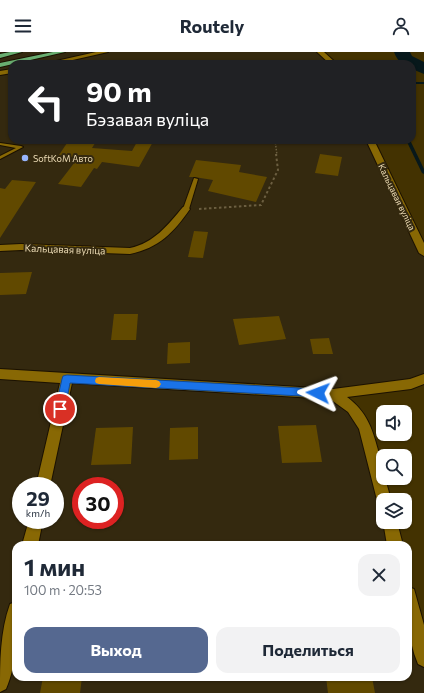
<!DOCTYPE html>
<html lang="ru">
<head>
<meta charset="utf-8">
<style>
	body { margin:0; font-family:Commissioner,sans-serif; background:#f2f2f3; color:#1f2937; height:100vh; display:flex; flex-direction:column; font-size:15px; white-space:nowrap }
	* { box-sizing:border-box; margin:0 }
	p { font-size:13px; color:#747a83 }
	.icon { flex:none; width:22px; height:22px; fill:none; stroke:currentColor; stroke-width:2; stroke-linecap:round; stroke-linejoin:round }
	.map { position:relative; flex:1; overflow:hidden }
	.sheet { position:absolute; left:12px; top:489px; width:400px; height:140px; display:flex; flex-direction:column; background:#fff; border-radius:12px; box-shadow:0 1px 3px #0004 }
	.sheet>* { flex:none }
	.banner { position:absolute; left:8px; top:8px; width:408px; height:84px; border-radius:12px; box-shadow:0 1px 3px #0004; background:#202124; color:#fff; overflow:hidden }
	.buttons { position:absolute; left:376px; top:353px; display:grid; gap:8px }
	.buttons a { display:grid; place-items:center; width:36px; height:36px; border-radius:8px; background:#fff; box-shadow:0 1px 3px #0004; font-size:20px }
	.speed { position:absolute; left:12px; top:425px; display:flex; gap:8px; font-size:20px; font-weight:700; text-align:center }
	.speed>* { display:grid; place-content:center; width:52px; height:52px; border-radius:50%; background:#fff; box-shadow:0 1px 3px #0004; line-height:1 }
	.speed small { font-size:10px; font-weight:400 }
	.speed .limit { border:6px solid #d22; background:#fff; color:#111 }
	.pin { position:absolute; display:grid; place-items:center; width:34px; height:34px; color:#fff; margin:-17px; border:2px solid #fff; border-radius:50%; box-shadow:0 1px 4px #0007 }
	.me { position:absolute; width:44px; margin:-22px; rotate:273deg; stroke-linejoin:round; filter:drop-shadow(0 0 3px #0008) }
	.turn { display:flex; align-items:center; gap:14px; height:84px; padding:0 12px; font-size:18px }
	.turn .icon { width:52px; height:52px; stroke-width:2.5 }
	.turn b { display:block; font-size:28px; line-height:34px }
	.round { display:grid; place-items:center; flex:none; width:42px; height:42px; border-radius:12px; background:#f2f2f3 }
	.headline { display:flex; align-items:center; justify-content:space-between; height:68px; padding:0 12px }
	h1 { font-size:24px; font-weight:700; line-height:30px }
	.button { display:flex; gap:8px; margin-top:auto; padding:8px 12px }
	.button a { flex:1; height:46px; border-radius:12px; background:#556890; color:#fff; font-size:16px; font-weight:700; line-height:46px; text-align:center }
	.button a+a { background:#f2f2f3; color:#1f2937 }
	header { display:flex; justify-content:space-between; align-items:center; height:52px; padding:0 12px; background:#fff; font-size:18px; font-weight:700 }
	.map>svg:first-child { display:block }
	.green { fill:#433201; fill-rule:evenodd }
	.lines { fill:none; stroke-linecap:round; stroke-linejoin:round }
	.stream { fill:#07181b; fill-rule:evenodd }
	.river { fill:#07181b; fill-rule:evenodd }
	.building { fill:#614900 }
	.lane-casing { stroke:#1b1100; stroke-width:2 }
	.street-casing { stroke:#1b1100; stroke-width:2 }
	.highway-casing { stroke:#1b1100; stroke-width:2 }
	.path-far1 { stroke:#6c5f41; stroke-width:1.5; stroke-dasharray:1.5 1.5; stroke-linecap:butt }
	.path { stroke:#6c5f41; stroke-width:2; stroke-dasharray:2.5 2.5; stroke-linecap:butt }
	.lane { fill:#886804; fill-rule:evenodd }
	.street { fill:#886804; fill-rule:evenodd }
	.highway { fill:#69ae70; fill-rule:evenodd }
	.route { fill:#1a73e8; stroke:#114b97 }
	.slow { fill:#f59e0b }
	.poi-dot { fill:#98b5fd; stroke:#34290f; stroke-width:1.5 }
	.labels { text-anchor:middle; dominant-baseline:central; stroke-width:4; stroke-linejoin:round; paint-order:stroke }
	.far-poi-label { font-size:9px; fill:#ebdab4; stroke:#34290f; text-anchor:start }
	.far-street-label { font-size:9px; fill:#ebdab4; stroke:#34290f }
	.street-label { font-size:10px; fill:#ebdab4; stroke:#34290f }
</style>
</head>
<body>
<header><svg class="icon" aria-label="menu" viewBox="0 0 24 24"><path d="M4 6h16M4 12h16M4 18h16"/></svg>Routely<svg class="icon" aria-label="person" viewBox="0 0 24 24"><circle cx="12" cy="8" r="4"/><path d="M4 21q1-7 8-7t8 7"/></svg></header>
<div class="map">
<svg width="424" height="641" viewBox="0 0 424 641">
	<rect width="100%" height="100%" fill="#34290f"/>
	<g class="green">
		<path d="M320,0H424V201L370,88H412V12H334Z"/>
		<path d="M424,327V606L408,543V493H395L390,470H405V448H384L365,375L333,342ZM383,360H405V382H383ZM383,404H405V426H383Z"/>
	</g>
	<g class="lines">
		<g class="stream">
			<rect x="412" y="30" width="12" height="2"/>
			<path d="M406,88H410L424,117V122L422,121Z"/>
		</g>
		<path class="river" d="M394,0H410L412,4L424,10V22L412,17V12C401,12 398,10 394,0Z"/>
	</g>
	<g class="building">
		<path d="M69,88H97L92,96L132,99L138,88H154L139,115L102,110L97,117L94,116L81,135L58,132L78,106L59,103Z"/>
		<path d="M320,102L342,105L338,124L315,121Z"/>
		<path d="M196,108L241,113L239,120L267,125L256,150L208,139L213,128L194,125H189Z"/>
		<path d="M12,128L36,130L0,186V136L5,137Z"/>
		<path d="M194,179L208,180L203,206L188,205Z"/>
		<path d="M32,220L26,242L0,243V221Z"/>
		<path d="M114,262H138L136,288H111Z"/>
		<path d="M279,264L286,287L239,293L233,267Z"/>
		<path d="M329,286L333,302H313L310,287Z"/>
		<path d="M190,290V311L167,312L168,291Z"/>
		<path d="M316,373L322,410L282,411L278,374Z"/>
		<path d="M133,375L131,412L91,413L96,376Z"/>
		<path d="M198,375V407L169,408L170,376Z"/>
		<path d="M43,625H82L80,641H40Z"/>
		<path d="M326,625H372L375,641H328Z"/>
	</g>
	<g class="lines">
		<g class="lane-casing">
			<g id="lane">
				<path d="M0,91L21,94L23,95L0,107V104L16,96L0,93Z"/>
				<path d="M194,126L198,127L189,157L188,158H184L183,157Z"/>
			</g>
		</g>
		<g class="street-casing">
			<g id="street">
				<path d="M96,0H108L55,12H43Z"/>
				<path d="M317,0H324L337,12H330Z"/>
				<path d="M12,17V21L0,23V19Z"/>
				<path d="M366,88H374L424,191V204L419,201Z"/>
				<path d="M186,154L190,157C174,180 159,196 130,202L21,198L0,199V193L21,192L130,196C154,191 168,173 183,155Z"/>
				<path d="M0,317L333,337L410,327L424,322V332L411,337L347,345C367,360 372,376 378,398C380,408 383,416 383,426H385L391,448H383V455L379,453L377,448L359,377L348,360L330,347L72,331L50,434H36L60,331L0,327Z"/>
				<path d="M29,468H43L38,493H22Z"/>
				<path d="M383,469L397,470L403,493H387Z"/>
				<path d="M408,535L414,537L424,573V615L418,612C407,586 408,562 408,535Z"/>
				<path d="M16,550C16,579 18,610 6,637L0,640C0,610 0,580 10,552Z"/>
			</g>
		</g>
		<g class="highway-casing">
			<g id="highway">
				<path d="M10,0H22L0,6V2Z"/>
				<path d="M53,0H65L0,15V11Z"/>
			</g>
		</g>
		<path class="path-far1" d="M275,88L277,103"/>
		<path class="path" d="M199,157L261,153L278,118L276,102"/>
		<use href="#lane" class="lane"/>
		<use href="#street" class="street"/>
		<use href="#highway" class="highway"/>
	</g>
	<path class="route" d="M67,323L318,337L322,338L323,341L322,344L318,345L70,331L65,357L63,360L60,361L57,360L55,357L62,327L63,324Z"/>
	<path class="slow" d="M99,325L156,328L159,329L161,332L159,335L156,336L99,332L96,331L95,329L96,326Z"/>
	<circle class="poi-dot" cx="25" cy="106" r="4"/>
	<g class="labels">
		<g class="far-poi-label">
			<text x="33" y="106">SoftKoM Авто</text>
		</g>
		<g class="far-street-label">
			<text transform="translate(397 145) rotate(64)">Кальцавая вуліца</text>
		</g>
		<g class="street-label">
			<text transform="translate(65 197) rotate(2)">Кальцавая вуліца</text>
		</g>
	</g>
</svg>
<div class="buttons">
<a><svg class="icon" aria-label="sound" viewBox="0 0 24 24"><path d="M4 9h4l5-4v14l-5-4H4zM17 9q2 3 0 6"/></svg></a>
<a><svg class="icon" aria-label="search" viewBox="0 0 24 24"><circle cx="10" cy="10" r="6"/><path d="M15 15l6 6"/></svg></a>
<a><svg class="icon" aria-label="layers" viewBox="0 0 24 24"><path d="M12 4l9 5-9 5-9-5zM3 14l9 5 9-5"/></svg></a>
</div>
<div class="speed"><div>29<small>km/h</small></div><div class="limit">30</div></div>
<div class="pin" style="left:60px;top:357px;background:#d93025"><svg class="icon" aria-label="arrive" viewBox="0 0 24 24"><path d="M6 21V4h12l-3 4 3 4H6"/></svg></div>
<svg class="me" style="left:318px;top:341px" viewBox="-20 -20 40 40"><path d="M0-17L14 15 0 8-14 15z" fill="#1a73e8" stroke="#fff" stroke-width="4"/></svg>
<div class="banner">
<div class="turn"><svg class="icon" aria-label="left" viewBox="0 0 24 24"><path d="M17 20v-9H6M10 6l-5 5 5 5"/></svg><div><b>90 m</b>Бэзавая вуліца</div></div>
</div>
<section class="sheet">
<div class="headline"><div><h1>1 мин</h1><p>100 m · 20:53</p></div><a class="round"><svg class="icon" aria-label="close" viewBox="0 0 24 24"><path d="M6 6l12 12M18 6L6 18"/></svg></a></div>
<div class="button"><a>Выход</a><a>Поделиться</a></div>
</section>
</div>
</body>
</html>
